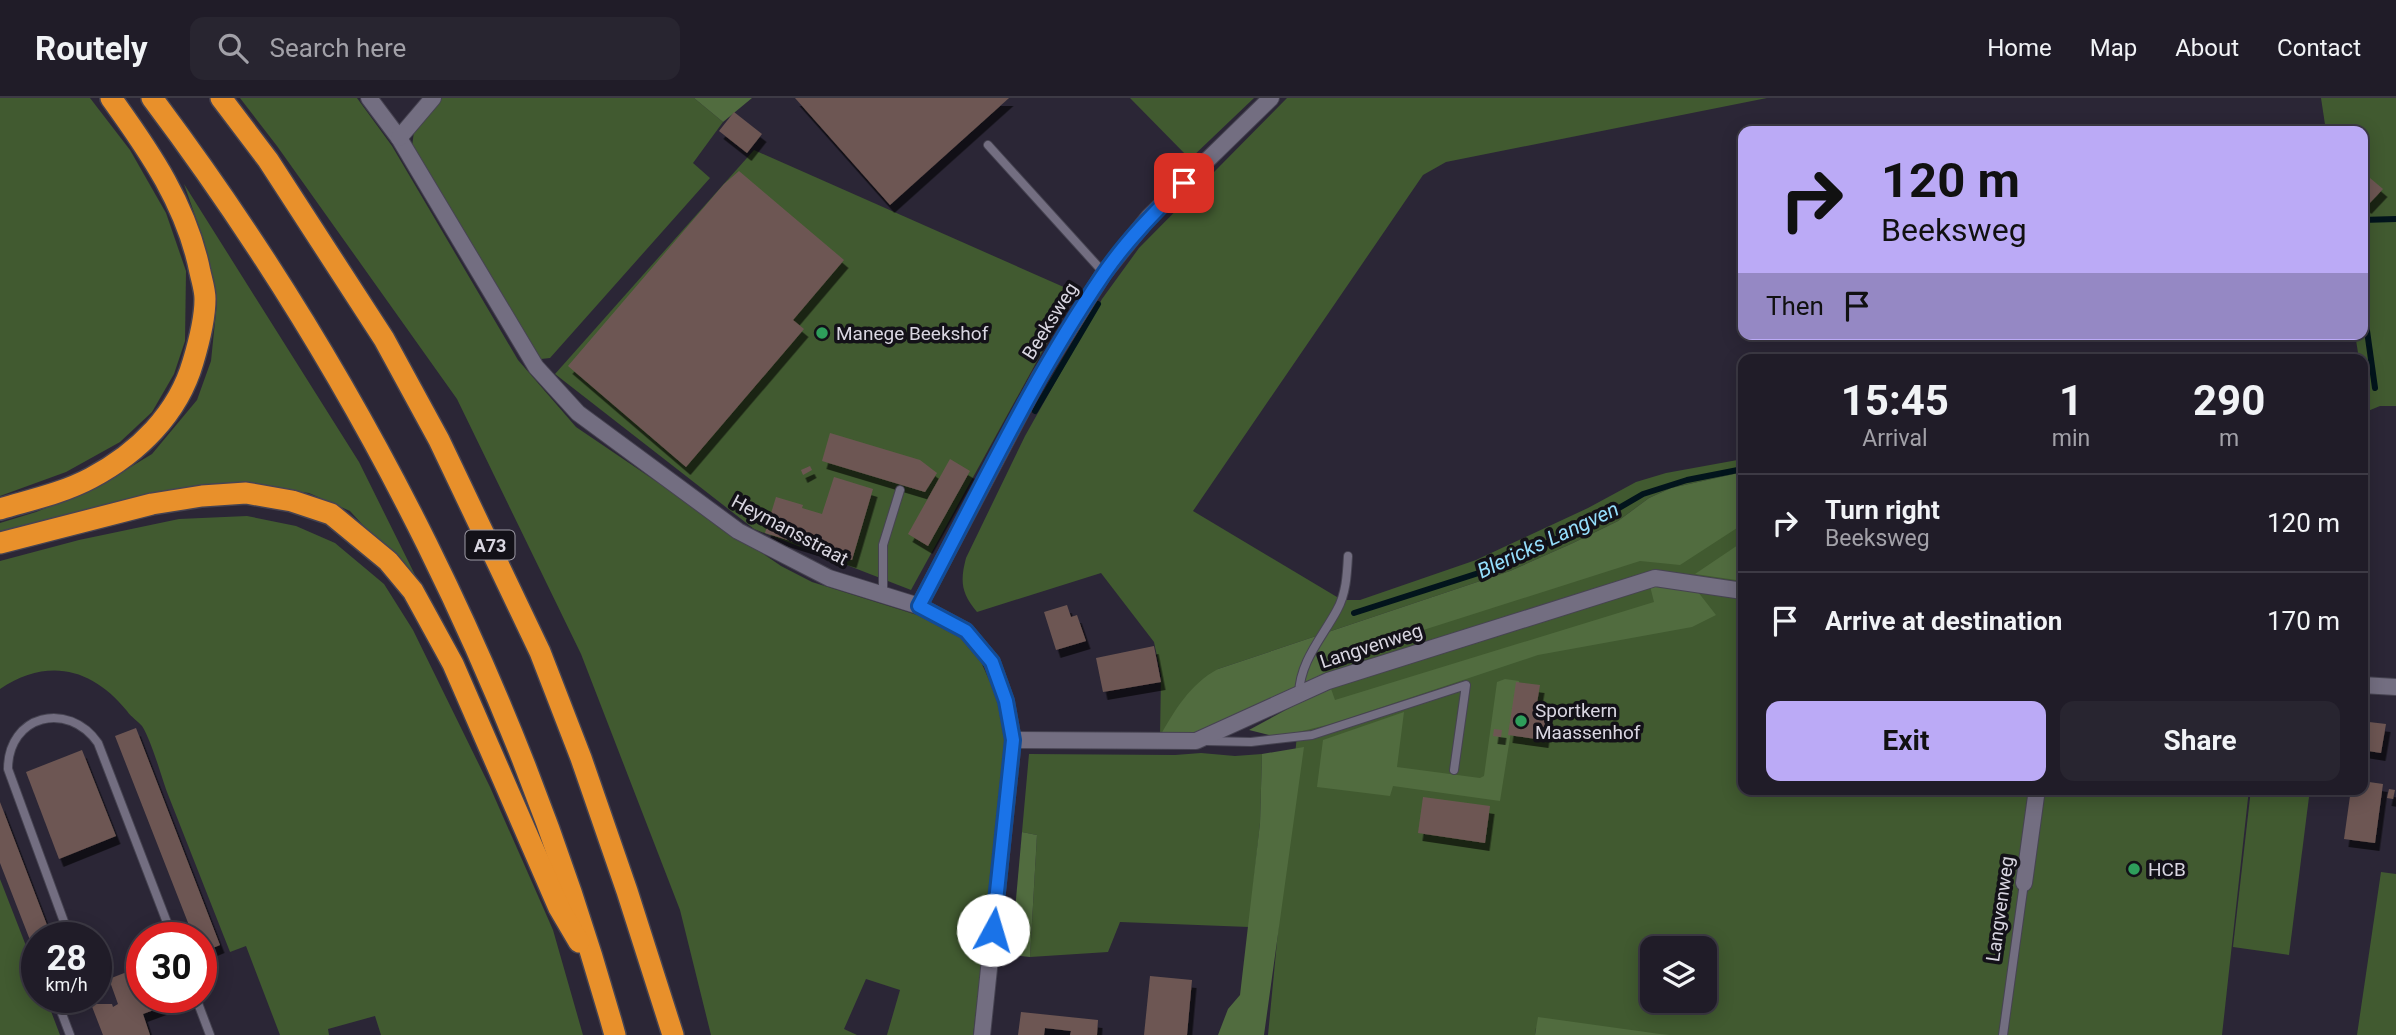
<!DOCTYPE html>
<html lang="en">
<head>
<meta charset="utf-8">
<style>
	body { margin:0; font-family:Roboto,sans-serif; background:#282530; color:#f1f3f6; height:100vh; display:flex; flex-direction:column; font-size:26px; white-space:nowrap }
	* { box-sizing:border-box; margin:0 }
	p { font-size:23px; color:#a2a1a8 }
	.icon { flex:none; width:38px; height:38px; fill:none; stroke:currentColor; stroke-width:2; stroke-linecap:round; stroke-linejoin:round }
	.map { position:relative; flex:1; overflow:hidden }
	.sheet { position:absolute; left:1738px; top:256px; width:630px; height:441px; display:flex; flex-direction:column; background:#201c28; border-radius:14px; box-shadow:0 4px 18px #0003,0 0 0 2px #3d3a45 }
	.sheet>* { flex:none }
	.hud { position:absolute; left:1738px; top:28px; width:630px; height:214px; border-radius:14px; box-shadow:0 4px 18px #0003,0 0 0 2px #3d3a45; background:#bbaaf6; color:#111; overflow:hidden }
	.tools { position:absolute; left:1640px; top:838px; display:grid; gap:14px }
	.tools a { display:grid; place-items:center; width:77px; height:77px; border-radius:14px; background:#201c28; box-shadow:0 4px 18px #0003,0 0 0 2px #3d3a45; font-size:35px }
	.speed { position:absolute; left:21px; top:824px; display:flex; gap:14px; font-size:35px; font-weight:700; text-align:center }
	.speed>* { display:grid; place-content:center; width:91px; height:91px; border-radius:50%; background:#201c28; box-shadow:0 4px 18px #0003,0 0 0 2px #3d3a45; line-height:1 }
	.speed small { font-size:18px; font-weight:400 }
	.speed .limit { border:10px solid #d22; background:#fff; color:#111 }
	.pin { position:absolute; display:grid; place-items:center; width:60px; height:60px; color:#fff; margin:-30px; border-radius:14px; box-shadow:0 4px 10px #0006 }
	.me { position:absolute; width:77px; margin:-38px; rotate:6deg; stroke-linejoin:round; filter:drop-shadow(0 0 5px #0008) }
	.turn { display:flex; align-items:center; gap:24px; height:147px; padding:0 28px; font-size:32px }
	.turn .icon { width:91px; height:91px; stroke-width:2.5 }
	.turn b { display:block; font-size:49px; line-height:60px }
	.then { display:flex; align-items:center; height:66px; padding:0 28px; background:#0003; gap:14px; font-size:26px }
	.eta { display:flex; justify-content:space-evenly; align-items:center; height:119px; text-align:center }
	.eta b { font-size:42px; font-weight:700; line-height:49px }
	.button { display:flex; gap:14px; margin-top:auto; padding:14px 28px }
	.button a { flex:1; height:80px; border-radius:14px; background:#bbaaf6; color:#111; font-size:28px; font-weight:700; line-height:80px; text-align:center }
	.button a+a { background:#282530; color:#f1f3f6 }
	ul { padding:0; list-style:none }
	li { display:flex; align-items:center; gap:21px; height:98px; padding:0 28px; border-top:2px solid #3d3a45 }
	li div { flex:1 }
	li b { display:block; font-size:26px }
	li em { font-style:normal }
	header { display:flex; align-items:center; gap:42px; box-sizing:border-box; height:98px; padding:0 35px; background:#201c28; border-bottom:2px solid #3d3a45 }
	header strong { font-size:33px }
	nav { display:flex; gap:38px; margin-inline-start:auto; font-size:24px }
	.search { width:490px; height:63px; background:#282530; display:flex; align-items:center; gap:18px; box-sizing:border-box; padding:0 24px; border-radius:14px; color:#a2a1a8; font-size:26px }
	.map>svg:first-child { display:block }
	.green { fill:#415a30; fill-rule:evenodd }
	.forest { fill:#516c3f }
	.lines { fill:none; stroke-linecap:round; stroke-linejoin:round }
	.stream { stroke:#02141c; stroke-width:6 }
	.building { fill:#6d5753; filter:url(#shadow) }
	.service-casing { stroke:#464351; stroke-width:10 }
	.minor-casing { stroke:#464351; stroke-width:18 }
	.motorway-casing { stroke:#464351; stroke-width:24 }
	.service { stroke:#736e81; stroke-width:8 }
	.minor { stroke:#736e81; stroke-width:16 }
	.motorway { stroke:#e8902b; stroke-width:21 }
	.route-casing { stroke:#114b97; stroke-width:18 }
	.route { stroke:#1a73e8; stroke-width:12 }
	.leisure-dot { fill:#2e9e5b; stroke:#131118; stroke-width:2.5 }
	.labels { text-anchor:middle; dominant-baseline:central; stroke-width:7; stroke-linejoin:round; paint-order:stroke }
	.shield { fill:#131118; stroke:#9e9ba5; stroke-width:2 }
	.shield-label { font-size:18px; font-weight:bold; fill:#d9d6e1 }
	.street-label { font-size:19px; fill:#d9d6e1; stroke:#131118 }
	.poi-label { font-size:19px; fill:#d9d6e1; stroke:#131118; text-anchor:start }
	.water-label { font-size:21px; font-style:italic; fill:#94ddfb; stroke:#131118 }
</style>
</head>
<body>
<header>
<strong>Routely</strong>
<div class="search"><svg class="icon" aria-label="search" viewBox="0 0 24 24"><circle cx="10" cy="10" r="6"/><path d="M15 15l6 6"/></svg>Search here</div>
<nav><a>Home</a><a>Map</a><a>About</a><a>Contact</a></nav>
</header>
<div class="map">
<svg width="2396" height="937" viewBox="0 0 2396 937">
	<defs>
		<filter id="shadow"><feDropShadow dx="4.5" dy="8" stdDeviation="0" flood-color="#0009"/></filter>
	</defs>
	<rect width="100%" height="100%" fill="#2b2636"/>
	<g class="green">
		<path d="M0,0H90L130,52L166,115L186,173L185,243L174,276L152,314L120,344L66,374L0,398Z"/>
		<path d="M240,0H357L392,48L518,262L576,329L781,468L812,484L933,522L961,539L978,557L1001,609L1008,640L1006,676L973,937H887L900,892L866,881L844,931L857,937H711L680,812L581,556L457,301L277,48Z"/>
		<path d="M442,0H694L723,24L693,65L710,80L550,260L541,261L412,49L414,33Z"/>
		<path d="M1130,0H1254L1190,61Z"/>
		<path d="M1287,0H1767L1446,64L1423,77L1193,413L1342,502H1360L1476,462L1588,410L1636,384L1666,375L1743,361V374L1671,390L1649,400L1618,423L1573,445L1510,473L1218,571L1160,638L1161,577L1154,544L1101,475L977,514C961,495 960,483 966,460L1025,338L1102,201L1139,150Z"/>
		<path d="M2321,0H2396V308H2380L2363,315L2362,261H2359L2355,236H2362V33H2326Z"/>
		<path d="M754,52L1075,194L911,492L754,431L555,276Z"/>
		<path d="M184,86L359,364L423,493L350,413L309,395L246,386L164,394L0,436V425L36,414L96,390L152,356L197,302L211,263L217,204L204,143Z"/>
		<path d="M247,418L296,428L335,445L384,486L413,532L490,689L553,832L583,937H381L375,918L328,931L329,937H280L246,848L230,854C209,801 188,747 167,694C161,677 151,642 142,628C138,623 131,619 127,613C92,570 48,559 0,591V463L79,442L179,421Z"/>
		<path d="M1743,423V691H2249L2222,937H1594L1536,930L1535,937H1268L1305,554ZM1652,850H1704V903H1652Z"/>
		<path d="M1201,655L1235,658L1262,656L1260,725L1249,829L1120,824L1108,854L1030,859L1037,737L1022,734L1029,656L1175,657Z"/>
		<path d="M2251,691H2310L2289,857L2233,849Z"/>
		<path d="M2381,774L2396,776V937H2357Z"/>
		<path d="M0,781L37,876V900H46L60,937H0Z"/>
	</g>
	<g class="forest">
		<path d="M694,0H752L723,24Z"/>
		<path d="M1743,374V429L1737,430L1680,467L1640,463L1323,564L1326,577C1286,593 1249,618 1208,633C1193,638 1176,638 1160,638C1175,612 1190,586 1218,571L1510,473L1573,445L1618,423L1649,400L1671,390Z"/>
		<path d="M1743,445V483L1695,476L1738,447Z"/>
		<path d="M1650,488L1698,494L1716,517L1692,529L1538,557L1331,626L1290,636L1273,638L1249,632L1330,588L1335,602L1654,504Z"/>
		<path d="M1505,581L1519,583L1500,703L1393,688L1390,698L1317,689L1323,642L1404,614L1397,669L1480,680L1484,678L1497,584Z"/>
		<path d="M1304,649L1264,937H1218L1228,911L1240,897L1260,725L1262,656Z"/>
		<path d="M1022,734L1037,737L1030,859L1011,857Z"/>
		<path d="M1538,919L1660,936L1670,937H1535Z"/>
	</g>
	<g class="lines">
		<g class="stream">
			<path d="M2362,122L2396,121"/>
			<path d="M2362,197L2375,290"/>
			<path d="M2362,304H2363"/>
			<path d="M1035,313L1098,206"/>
			<path d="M1354,515L1488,472L1600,421L1643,396L1687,382L1743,371"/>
		</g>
	</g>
	<g class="building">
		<path d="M795,0H1009L890,107Z"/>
		<path d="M734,14L762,36L747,55L719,33Z"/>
		<path d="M739,73L844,162L793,222L804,231L686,369L568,268L724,86Z"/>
		<path d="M2370,80L2383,91L2367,108L2362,104V87Z"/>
		<path d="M830,335L920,362L937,375L925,394L822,363Z"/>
		<path d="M950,361L970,373L928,448L908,436Z"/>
		<path d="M810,368L812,372L803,377L801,372Z"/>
		<path d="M834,379L873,391L852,462L765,435L776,399L803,407L802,410L822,416Z"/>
		<path d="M1067,507L1071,519L1077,517L1086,543L1056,552L1044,514Z"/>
		<path d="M1154,548L1161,584L1103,594L1096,560Z"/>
		<path d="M1516,584L1540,587L1537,605L1549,607L1544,642L1508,637Z"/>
		<path d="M2369,624L2386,626L2381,655L2362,652V625L2369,626Z"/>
		<path d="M136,630L220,847L201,855V840H194L115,638Z"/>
		<path d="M1494,631L1502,632L1501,639L1493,638Z"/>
		<path d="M82,652L116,738L59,761L26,674Z"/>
		<path d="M2362,683L2383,686L2375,745L2344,741L2351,691H2362Z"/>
		<path d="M2389,691L2395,692L2393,701L2387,700Z"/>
		<path d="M1423,699L1490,708L1485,745L1418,735Z"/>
		<path d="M0,704L52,840H37V860L0,765Z"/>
		<path d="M142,868V900H180L181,902L143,916L150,937H103L91,906H112L113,909L118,906L109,881Z"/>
		<path d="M1150,878L1192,882L1187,937H1144Z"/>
		<path d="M1021,914L1098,922L1097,937H1070L1071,933L1045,930L1044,937H1018Z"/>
	</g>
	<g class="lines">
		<g class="service-casing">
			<g id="service">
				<path d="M988,47L1104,175"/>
				<path d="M883,497V447L900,392"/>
				<path d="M1299,596C1300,563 1322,540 1337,512C1346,496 1347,477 1348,458"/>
				<path d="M1206,643L1251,644L1312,637L1466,587L1454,672"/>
				<path d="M70,840L8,671C8,617 68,602 98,645L173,840"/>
				<path d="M56,900L70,937"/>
				<path d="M196,900L210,937"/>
				<path d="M2003,937L2024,785"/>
			</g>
		</g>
		<g class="minor-casing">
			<g id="minor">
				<path d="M369,0L399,40L536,269L578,315L738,433L829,480L919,508L966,533L992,564L1006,603L1013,642L982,937"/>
				<path d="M399,40L433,0"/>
				<path d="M919,508L1040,278L1104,175L1149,119L1271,0"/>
				<path d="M2362,587L2396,589"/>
				<path d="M1013,642L1196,643L1328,583L1655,480L1743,493"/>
				<path d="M2024,785L2037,691"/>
			</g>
		</g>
		<g class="motorway-casing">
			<g id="motorway">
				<path d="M152,0C363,281 521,599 615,937"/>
				<path d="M221,0L268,62L384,241L439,342L540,554L581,660L627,793L673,937"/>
				<path d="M0,411C30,402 63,395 91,380C138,355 178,316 193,264C199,244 205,222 205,201C205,192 202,183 200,174C187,108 150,54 111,0"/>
				<path d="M0,445L152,406L202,398L246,395L292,403L331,416L388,463L413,493L453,566L559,810L579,844"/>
			</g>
		</g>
		<use href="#service" class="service"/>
		<use href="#minor" class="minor"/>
		<use href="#motorway" class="motorway"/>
	</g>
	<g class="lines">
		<g class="route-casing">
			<path id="route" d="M993,832L1013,642L1006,603L992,564L966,533L919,508C978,397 1032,281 1103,177C1126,143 1155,114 1184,85"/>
		</g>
		<use href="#route" class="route"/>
	</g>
	<g class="leisure-dot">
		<circle cx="822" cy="235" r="7"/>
		<circle cx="1521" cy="623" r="7"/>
		<circle cx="2134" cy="771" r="7"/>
	</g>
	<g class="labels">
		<rect class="shield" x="465.5" y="432.5" width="49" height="29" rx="5"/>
		<g class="shield-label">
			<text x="490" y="447">A73</text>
		</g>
		<g class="street-label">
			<text transform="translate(1050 223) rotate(-58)">Beeksweg</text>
			<text transform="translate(790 432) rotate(28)">Heymansstraat</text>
			<text transform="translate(1371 548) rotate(-18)">Langvenweg</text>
			<text transform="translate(2000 811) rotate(-82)">Langvenweg</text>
		</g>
		<g class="poi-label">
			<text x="836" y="235">Manege Beekshof</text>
			<text x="1535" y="612">Sportkern<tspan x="1535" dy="22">Maassenhof</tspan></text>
			<text x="2148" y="771">HCB</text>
		</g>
		<g class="water-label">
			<text transform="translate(1548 442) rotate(-25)">Blericks Langven</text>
		</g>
	</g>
</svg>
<div class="tools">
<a><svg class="icon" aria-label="layers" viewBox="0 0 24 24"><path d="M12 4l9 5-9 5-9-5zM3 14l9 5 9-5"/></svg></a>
</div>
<div class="speed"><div>28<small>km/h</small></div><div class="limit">30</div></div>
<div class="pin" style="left:1184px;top:85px;background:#d93025"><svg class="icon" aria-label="arrive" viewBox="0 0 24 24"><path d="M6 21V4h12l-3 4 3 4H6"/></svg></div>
<svg class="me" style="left:993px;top:832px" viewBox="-20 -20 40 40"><circle r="19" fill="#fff"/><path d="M0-13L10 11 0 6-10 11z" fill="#1a73e8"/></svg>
<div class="hud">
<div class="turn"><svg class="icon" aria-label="right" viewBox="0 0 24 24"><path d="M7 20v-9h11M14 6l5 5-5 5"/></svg><div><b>120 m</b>Beeksweg</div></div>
<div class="then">Then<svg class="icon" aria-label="arrive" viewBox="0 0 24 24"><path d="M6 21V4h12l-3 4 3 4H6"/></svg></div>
</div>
<section class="sheet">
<div class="eta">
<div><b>15:45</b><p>Arrival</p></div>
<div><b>1</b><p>min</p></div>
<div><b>290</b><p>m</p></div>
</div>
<ul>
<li><svg class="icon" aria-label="right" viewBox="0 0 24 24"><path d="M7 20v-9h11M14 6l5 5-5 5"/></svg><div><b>Turn right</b><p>Beeksweg</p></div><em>120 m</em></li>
<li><svg class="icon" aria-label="arrive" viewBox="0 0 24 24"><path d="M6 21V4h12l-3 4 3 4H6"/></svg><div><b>Arrive at destination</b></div><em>170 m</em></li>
</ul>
<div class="button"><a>Exit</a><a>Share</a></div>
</section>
</div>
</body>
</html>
